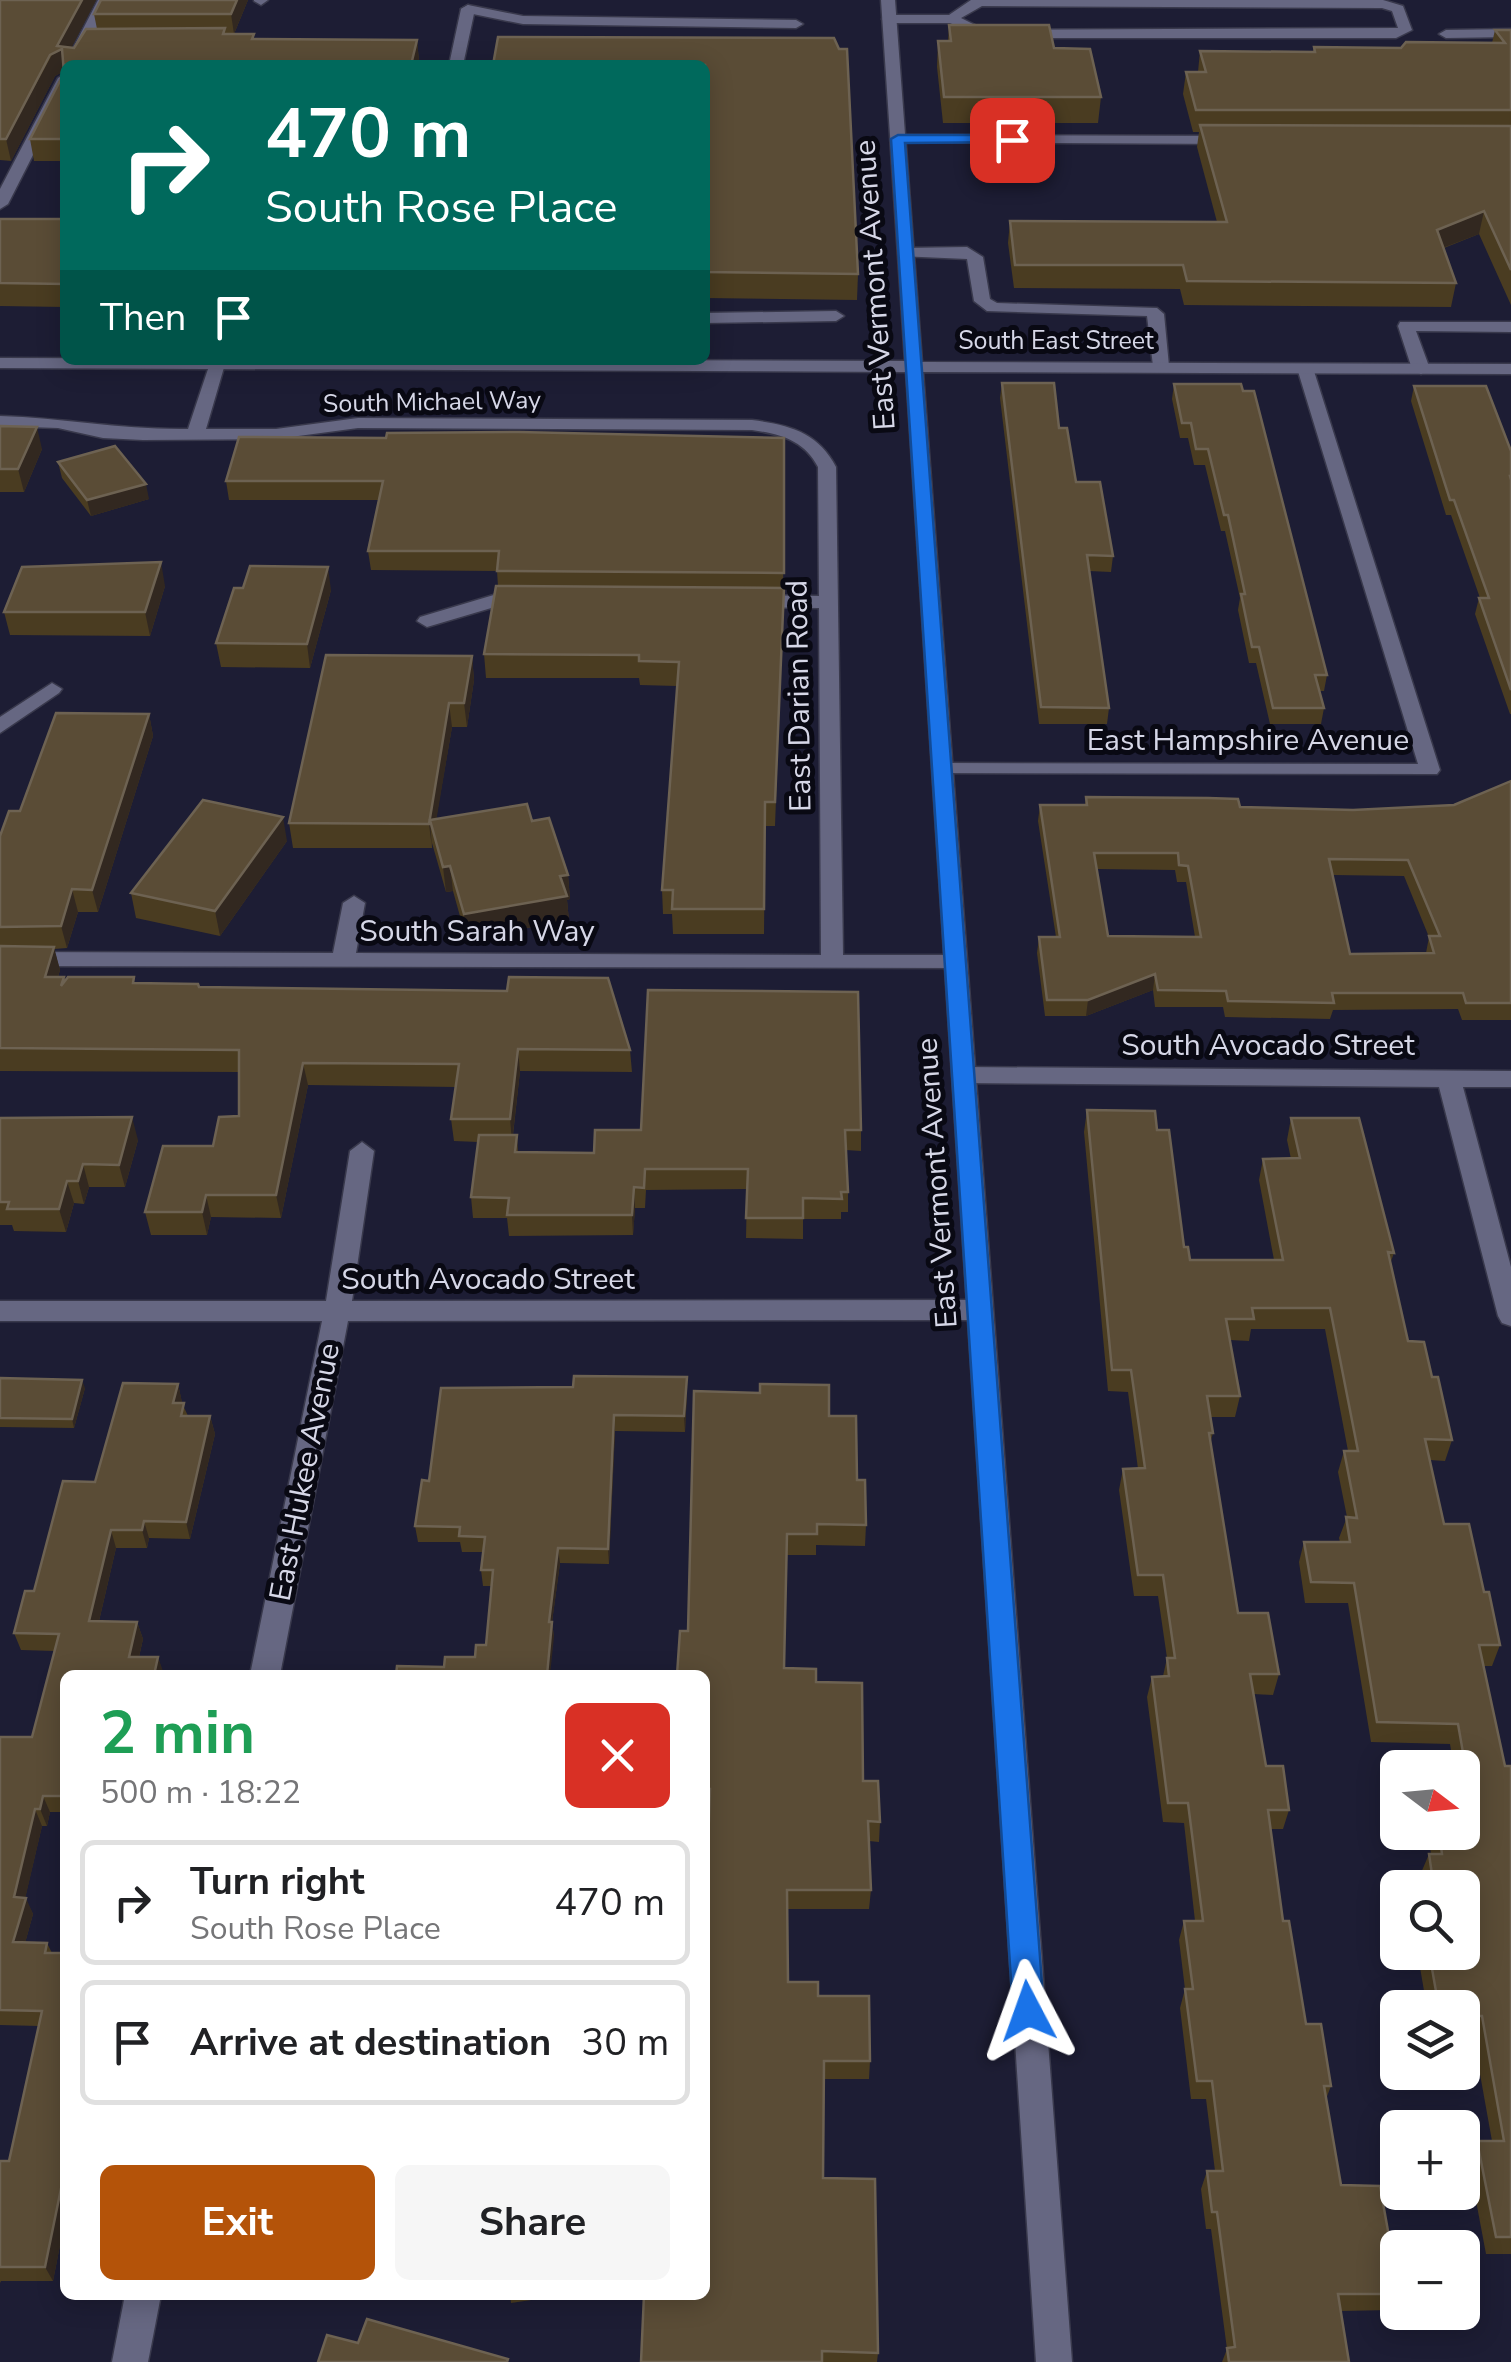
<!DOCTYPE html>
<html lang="en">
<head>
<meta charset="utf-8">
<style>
	body { margin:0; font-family:"Nunito Sans",sans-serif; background:#f6f6f6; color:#202124; height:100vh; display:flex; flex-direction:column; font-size:38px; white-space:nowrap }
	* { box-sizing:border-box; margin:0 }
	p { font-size:32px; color:#757577 }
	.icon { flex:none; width:55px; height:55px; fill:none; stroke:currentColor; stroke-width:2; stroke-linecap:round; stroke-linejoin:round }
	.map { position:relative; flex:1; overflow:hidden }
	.details { position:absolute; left:60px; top:1670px; width:650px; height:630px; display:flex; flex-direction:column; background:#fff; border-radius:15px; box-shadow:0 5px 25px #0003 }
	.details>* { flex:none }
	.top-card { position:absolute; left:60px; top:60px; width:650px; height:305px; border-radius:15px; box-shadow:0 5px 25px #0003; background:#00695c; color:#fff; overflow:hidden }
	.needle { width:65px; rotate:106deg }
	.fabs { position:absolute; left:1380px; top:1750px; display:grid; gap:20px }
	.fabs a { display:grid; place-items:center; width:100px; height:100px; border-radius:15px; background:#fff; box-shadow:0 5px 25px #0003; font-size:50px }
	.pin { position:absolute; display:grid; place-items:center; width:85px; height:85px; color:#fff; margin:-42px; border-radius:20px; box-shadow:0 5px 15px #0006 }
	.me { position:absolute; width:110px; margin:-55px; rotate:356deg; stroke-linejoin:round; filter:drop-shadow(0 0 8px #0008) }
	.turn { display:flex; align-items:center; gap:35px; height:210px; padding:0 40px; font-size:45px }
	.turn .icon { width:130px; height:130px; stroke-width:2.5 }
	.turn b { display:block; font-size:70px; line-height:85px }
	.then { display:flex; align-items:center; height:95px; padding:0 40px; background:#0003; gap:20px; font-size:38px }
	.round { display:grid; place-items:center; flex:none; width:105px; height:105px; border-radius:15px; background:#f6f6f6 }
	.head { display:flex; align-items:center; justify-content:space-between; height:170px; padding:0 40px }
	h1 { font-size:60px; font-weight:700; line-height:75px; color:#1e9e55 }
	.primary-button { display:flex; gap:20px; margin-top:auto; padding:20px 40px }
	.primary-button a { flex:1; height:115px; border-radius:15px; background:#b45309; color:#fff; font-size:40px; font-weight:700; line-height:115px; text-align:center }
	.primary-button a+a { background:#f6f6f6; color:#202124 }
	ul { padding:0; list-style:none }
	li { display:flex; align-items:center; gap:30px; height:125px; margin:0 20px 15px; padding:0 20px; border:5px solid #e0e0e0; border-radius:15px }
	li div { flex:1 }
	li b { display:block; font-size:38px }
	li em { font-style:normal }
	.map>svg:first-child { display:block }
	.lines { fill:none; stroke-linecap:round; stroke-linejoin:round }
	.service-casing { stroke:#39394c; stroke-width:3 }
	.minor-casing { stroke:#39394c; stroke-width:3 }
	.tertiary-casing { stroke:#39394c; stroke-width:3 }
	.service { fill:#666782; fill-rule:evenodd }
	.minor { fill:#666782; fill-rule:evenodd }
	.tertiary { fill:#666782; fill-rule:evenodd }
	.wall { fill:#4a3c21; fill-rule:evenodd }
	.shaded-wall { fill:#322820 }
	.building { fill:#5a4c36; stroke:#6d6252; stroke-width:2.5; fill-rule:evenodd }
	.route { fill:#1a73e8; stroke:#114b97; stroke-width:2.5 }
	.labels { text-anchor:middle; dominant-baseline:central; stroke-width:10; stroke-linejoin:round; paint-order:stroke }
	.far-street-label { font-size:25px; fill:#d6d7e7; stroke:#090913 }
	.street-label { font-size:30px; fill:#d6d7e7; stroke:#090913 }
</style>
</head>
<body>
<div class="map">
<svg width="1511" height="2362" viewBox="0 0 1511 2362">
	<rect width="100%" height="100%" fill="#1d1d34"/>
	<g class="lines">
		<g class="service-casing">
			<g id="service">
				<path d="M268,0L261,5L254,1V0Z"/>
				<path d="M971,0H1383L1403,6L1412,30L1396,38H983L950,23H889L882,19L889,15H949ZM982,6L1382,8L1392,11L1398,28L985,30L961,18Z"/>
				<path d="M468,5L523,16L796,20L803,24L796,28L523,24L463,12L461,9Z"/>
				<path d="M1511,29V37L1446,38L1439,34L1446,30Z"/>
				<path d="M905,248L967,247L983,257L990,299L997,303L1157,308L1164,314L1169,366L1161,371L1153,366L1147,316L987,311L974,301L967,259L899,256V250Z"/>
				<path d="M705,313L836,311L844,316L836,321L705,323Z"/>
				<path d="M1400,322H1511V332L1416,331L1430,369L1421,374L1412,369L1398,326Z"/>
			</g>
		</g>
		<g class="minor-casing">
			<g id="minor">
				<path d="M98,0H112L82,58L70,61L68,58Z"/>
				<path d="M468,5L475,9L463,65H449L461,9Z"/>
				<path d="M65,74V92L8,204L0,209V189L58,78Z"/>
				<path d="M898,135L1231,136L1238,140L1231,144L893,142L891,139Z"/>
				<path d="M211,360L225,364L206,429H276L358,418L752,420C789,425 818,432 836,467L843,955H954L965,963L962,968L0,966V952L333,953L343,903L354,896L365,903L356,953L821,955L819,608L753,607L743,601L753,595L819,596L818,467C804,440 780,434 752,430L358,428L276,439L143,440L103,438L58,428L0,426V416C64,418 123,430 188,429Z"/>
				<path d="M1299,364L1313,368L1440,770L1437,774L937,773L934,769L937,765L944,763L1418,764L1297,368Z"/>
				<path d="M497,594H528L538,600L528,606H498L427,627L417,621L420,617Z"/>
				<path d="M52,683L62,689L59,693L0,733V717Z"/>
				<path d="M965,1067L1511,1071V1087H1463L1511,1267V1326L1502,1323L1498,1316L1439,1087L965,1083L953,1075Z"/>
				<path d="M362,1142L374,1151L352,1301L977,1300L986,1303L990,1310L986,1317L977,1320L348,1321L280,1675H250L322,1321H0V1301H326L350,1151Z"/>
				<path d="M125,2295H161L148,2362H112Z"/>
			</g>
		</g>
		<g class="tertiary-casing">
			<path id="tertiary" d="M881,0H895L922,362L1511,364V374L923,372L1072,2362H1036L906,372L0,368V358L905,361Z"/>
		</g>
		<use href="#service" class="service"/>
		<use href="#minor" class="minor"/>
		<use href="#tertiary" class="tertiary"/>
	</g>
	<g class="wall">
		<path d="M0,0H96L71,48H74L97,29L94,14L101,0H248L234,34L255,39L417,40L419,61L65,65V161H34L30,139L64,71L55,76L11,161L0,160Z"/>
		<path d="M949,25L1101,97L1098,123H943L937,67L938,41H948Z"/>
		<path d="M1495,30H1511V305L1479,234L1444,248L1456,283L1451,307L1184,305L1180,289L1014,288L1008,243L1010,221L1217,222L1197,147L1199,132H1193L1183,94L1186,72H1198L1200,51L1313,52L1314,47L1401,48L1492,43Z"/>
		<path d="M705,65L858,274L857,300L705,298Z"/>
		<path d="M0,219H65V307L0,306Z"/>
		<path d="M1002,383L1076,482L1113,556L1111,572L1089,571L1109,708L1107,724H1039L1000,398Z"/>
		<path d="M1174,384L1327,675L1324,691H1320L1324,708L1321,724H1270L1256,663H1249L1238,610L1240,598L1225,531H1221L1205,465H1194L1188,438H1180L1172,399Z"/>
		<path d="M1414,386L1511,451V714H1510L1475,614L1479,598H1480L1451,515H1446L1411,401Z"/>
		<path d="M0,426L42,449L24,492H0Z"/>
		<path d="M784,438L783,612L775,826H765L764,934H673L672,914H663L662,890L677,686L640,685L639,678H486L484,654L498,586L497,571L371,570L368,551L379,500H229L226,481Z"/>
		<path d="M58,462L149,499L91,516L62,478Z"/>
		<path d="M165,586L150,636L10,635L4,612Z"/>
		<path d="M331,590L310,668L221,667L216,643Z"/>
		<path d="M472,656L474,680L467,727H452L436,819L532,821L568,875L570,899L567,900L569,921L466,938L453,891L446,892L432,843V848H293L289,823Z"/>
		<path d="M149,714L153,736L98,912H78L67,948L54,949L60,970L58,977L65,981L136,983L199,987L630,1050L632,1072L520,1071L513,1135H517L518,1152L594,1153L595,1130H861V1151L846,1150L848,1192V1212H841V1219H803V1239L746,1238L747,1189L646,1190L645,1208H635L633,1235L509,1236L507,1218H473L471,1197L478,1142L454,1141L451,1119L456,1087L308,1085L281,1218L211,1217L207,1235H151L145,1212L213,1146L239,1116V1072L0,1071V836L20,811Z"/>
		<path d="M1511,781V1020H1462L1458,1009L1333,1010L1330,1019L1225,1017L1223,1007H1155L1153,990L1086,1016H1045L1037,953L1039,937H1056L1038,821L1040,805H1085L1086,797L1240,807L1353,810L1454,805ZM1097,869L1175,870L1177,882H1186L1195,937L1108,936ZM1333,875L1404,876L1429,937L1426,953L1350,954Z"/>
		<path d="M287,841L220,936L136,918L131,893Z"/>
		<path d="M1087,1110L1157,1130L1184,1247L1190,1260H1274L1259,1180L1263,1159H1291L1287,1140L1291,1118L1394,1253L1390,1264L1408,1341L1432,1377L1452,1440L1445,1461L1430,1460L1444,1524L1484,1592L1500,1645L1492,1666H1483L1505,1766H1511V2254H1486L1468,2158L1477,2141H1492L1473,2035L1462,2034V2008H1427L1418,1956L1420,1952H1462V1888H1423L1421,1873L1429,1854H1431L1428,1832H1462V1768H1454L1450,1744L1371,1742L1348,1603H1305L1299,1562L1304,1542H1340L1339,1538L1347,1517L1338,1472L1344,1451H1348L1325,1329H1251L1249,1341L1230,1340L1240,1396L1235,1417H1210L1213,1433L1210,1444L1238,1613L1279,1674L1273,1695L1253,1694L1266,1766L1289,1810L1283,1829H1270L1283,1921L1306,2024L1331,2086L1326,2099L1341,2185L1398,2287V2297L1390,2310L1341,2311L1349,2362H1222L1227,2349L1211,2229H1206L1201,2189L1207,2171H1215L1206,2099H1191L1180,2008L1185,1989L1179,1940L1184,1921H1195L1184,1823L1163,1822L1147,1697L1152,1677L1163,1676L1167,1658L1158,1596H1134L1119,1490L1123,1469H1138L1128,1392L1108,1391L1084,1132Z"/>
		<path d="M0,1118L138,1140L125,1187H89L84,1204L74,1203L66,1232L14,1231L12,1225H0Z"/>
		<path d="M0,1378L85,1388L74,1428L0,1427Z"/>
		<path d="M178,1384L182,1403L188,1416H210L215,1434L190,1539L149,1538L147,1548H116L99,1621L137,1622L143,1639L139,1657H158L163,1675H65V1812H50L47,1826H42L25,1898L33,1914L25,1943H47L52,1953H65V2220L53,2281H1L0,2283V2161H9L39,2026L0,2025V1737H32L55,1651L21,1650L14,1633L34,1591L95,1482Z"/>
		<path d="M441,1388L687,1393L685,1432L615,1431L609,1564L560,1563L552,1622L554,1637L444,1667L475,1657L486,1645L492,1586H483L481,1570L483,1552H462L460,1542H418L415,1526L429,1481Z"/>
		<path d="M829,1416L857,1480L866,1525L865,1546L816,1545V1555H786L784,1668L816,1682L880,1822L879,1842L869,1841L871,1890L869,1909H787L788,1982L818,1996L870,2061L869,2079H824L823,2178L878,2353L877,2362H641L705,2295L709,1809H705V1675L688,1631Z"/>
		<path d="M510,2295H565L511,2303Z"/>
	</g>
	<g class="shaded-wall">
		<path d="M82,0H96L64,62L65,71L55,76L11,161L6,139Z"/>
		<path d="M237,0H248L234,34L231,14Z"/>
		<path d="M417,40L419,61L418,65H411Z"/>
		<path d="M1484,211L1479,234L1432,252L1437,230Z"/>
		<path d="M37,427L42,449L24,492L18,469Z"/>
		<path d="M146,484L149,499L91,516L87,500Z"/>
		<path d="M161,562L165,586L150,636L145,612Z"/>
		<path d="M328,567L331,590L310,668L307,644Z"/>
		<path d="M472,656L474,680L467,727L464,703Z"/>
		<path d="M449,703L452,727L434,834L430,820L432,848L429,824Z"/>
		<path d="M149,714L153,736L98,912L92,890Z"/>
		<path d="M283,817L287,841L220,936L215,911Z"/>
		<path d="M450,866L453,891L446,892L443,867Z"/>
		<path d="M568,875L570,899L567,900L569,921L466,938L464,914L560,876Z"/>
		<path d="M72,889L78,912L67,948L61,926Z"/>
		<path d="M54,947L60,970L51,999L45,977Z"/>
		<path d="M1155,974L1153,990L1086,1016L1088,1000Z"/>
		<path d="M518,1049L520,1071L512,1142L510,1119Z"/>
		<path d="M303,1063L308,1085L281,1218L276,1195Z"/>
		<path d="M132,1117L138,1140L125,1187L119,1165Z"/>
		<path d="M83,1164L89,1187L84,1204L78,1181Z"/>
		<path d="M67,1181L74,1203L66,1232L59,1209Z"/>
		<path d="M634,1187L635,1208L633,1235L632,1215Z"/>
		<path d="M206,1195L211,1217L207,1235L202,1212Z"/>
		<path d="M687,1377V1393L685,1432L684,1416Z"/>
		<path d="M82,1380L85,1388L74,1428L72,1419Z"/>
		<path d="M178,1384L182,1402L178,1421L173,1403Z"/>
		<path d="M614,1415L615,1431L609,1564L608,1549Z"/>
		<path d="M210,1416L215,1434L190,1539L186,1522Z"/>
		<path d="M144,1521L149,1538L147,1548L142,1530Z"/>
		<path d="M111,1530L116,1548L95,1638L89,1621Z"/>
		<path d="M558,1548L560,1563L550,1637L549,1622Z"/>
		<path d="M137,1622L143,1639L135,1674L129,1657Z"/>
		<path d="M552,1622L554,1637L550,1675H547Z"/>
		<path d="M158,1657L164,1674L163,1675H154Z"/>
		<path d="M43,1796L50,1812L47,1826L40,1809Z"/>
		<path d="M35,1809L42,1826L23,1908L26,1898L33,1914L21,1958L13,1942L14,1897Z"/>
		<path d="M65,2169V2220L53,2281L45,2267Z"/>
	</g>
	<g class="building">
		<path d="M0,0H82L57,46L74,48L86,29L225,28L223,34H254L252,39L417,40L411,65H65V139H30L64,73L62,49L50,55L6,139H0Z"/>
		<path d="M101,0H237L231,14H94Z"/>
		<path d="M949,25H1049L1054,48L1090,49L1101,97H944L938,41H951Z"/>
		<path d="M1495,30H1511V110H1196L1186,72H1206L1200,51L1315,52L1314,47L1401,48L1406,42L1505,43Z"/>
		<path d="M498,37L834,38L839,49H847L858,274L705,272V65H493Z"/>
		<path d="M1200,125L1511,126V270L1484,211L1437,230L1456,283L1187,281L1183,265H1015L1010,221L1227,222Z"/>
		<path d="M0,219H65V284L0,283Z"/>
		<path d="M1002,383H1054L1059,428H1067L1076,482H1100L1113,556L1087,555L1109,708L1041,707Z"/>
		<path d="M1174,384H1241L1243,391H1254L1327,675H1315L1324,708H1273L1259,647H1252L1241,594H1245L1228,515H1224L1208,449H1196L1191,423H1182Z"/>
		<path d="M1414,386H1486L1511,451V476H1510L1511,480V690L1479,598H1489L1454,500H1450Z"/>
		<path d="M0,426L37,427L18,469H0Z"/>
		<path d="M519,432L784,438V573L497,571L499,551H368L383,481H226L239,437L386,438L387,433Z"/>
		<path d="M115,446L146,484L87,500L58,462Z"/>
		<path d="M161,562L145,612H4L22,567Z"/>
		<path d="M250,566L328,567L307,644L216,643L234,588H243Z"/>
		<path d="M496,586L784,588L775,802H765L764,909H672L673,890H662L679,662L639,661V655L484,654Z"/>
		<path d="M326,655L472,656L464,703H449L429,824L289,823Z"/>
		<path d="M56,713L149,714L92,890L72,889L61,926L0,927V836L9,811H20Z"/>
		<path d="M1511,781V1003H1466L1463,993H1332L1334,1003L1228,1001L1226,991L1158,990L1155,974L1088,1000H1047L1039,937H1060L1040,805H1087L1086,797L1208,798L1238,799L1240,807L1353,810L1454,805ZM1094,853H1178L1179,865L1188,866L1201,937L1108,936ZM1329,859L1408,860L1440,936H1429L1434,953L1350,954Z"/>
		<path d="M203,800L283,817L215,911L131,893Z"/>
		<path d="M527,804L532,821L549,818L568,875L560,876L567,896L464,914L450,866L443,867L430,820Z"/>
		<path d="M0,946L54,947L45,977H64L61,986L68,977H134L133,983L198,984L199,987L507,991L509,977L608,978L630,1050L518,1049L510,1119H451L459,1064L303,1063L276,1195H206L202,1212H145L163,1146H213L219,1117L239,1116V1050L0,1048Z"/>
		<path d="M648,990L858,992L861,1130H845L848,1192H841L842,1199L803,1198V1218H746L748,1169H645L644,1188L634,1187L632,1215H507L509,1198L471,1197L479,1135H517L515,1152L594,1153L595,1130H641Z"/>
		<path d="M1087,1110L1155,1111L1157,1130H1169L1184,1247H1188L1190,1260H1283L1263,1159L1300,1158L1291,1118H1359L1394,1253L1388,1252L1408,1341L1424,1342L1432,1377H1438L1452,1440L1425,1439L1444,1524H1469L1484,1592H1489L1500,1645H1479L1505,1766H1511V2237H1496L1477,2141H1504L1482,2016H1462V2008H1439L1429,1952H1462V1888H1434L1429,1854H1442L1439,1832H1462V1798H1471L1458,1724L1377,1722L1354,1583L1311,1582L1304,1542H1350L1346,1517L1357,1518L1344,1451H1358L1330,1308H1252L1254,1319H1226L1240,1396H1207L1213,1433H1209L1238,1613H1268L1279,1674H1250L1266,1766H1283L1289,1810H1268L1283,1921H1289L1306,2024H1321L1331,2086H1324L1341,2185L1380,2186L1398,2287V2294H1338L1349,2362H1229L1227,2348L1235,2347L1217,2212H1212L1207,2171H1223L1212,2081H1197L1185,1989H1193L1184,1921H1203L1188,1803H1168L1152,1677L1169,1676L1167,1658H1175L1163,1575H1138L1123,1469L1145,1468L1131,1370H1112Z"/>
		<path d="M132,1117L119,1165L83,1164L78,1181H67L59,1209H7L9,1202H0V1118Z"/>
		<path d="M574,1376L687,1377L684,1416L614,1415L608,1549L558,1548L549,1622H552L547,1675H396L397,1666L444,1667L445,1657H475L476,1645H486L493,1570H481L485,1537L459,1536L460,1527L415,1526L422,1480L429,1481L441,1388L573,1387Z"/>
		<path d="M0,1378L82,1380L72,1419L0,1418Z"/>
		<path d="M123,1383L178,1384L173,1403H184L181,1416H210L186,1522L144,1521L142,1530H111L89,1621L137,1622L129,1657H158L154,1675H65V1796H43L40,1809H35L14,1897L26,1898L13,1942L47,1943L45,1953H65V2169L45,2267H0V2161H9L42,2011L0,2010V1737H32L59,1634L14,1633L25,1591H34L63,1481L95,1482Z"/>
		<path d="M760,1384L829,1385V1416H856L857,1480H865L866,1525L817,1524V1534H787L784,1668L816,1669V1682L862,1683L863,1781H878L880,1822L868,1821L871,1890H787L788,1982H818V1996H869L870,2061H824L823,2178L875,2179L878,2353L822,2351V2362H641L644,2295H705V1932L710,1789H705V1675H677L680,1631H688L694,1391L760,1393Z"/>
		<path d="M367,2319L508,2359L507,2362H318L327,2335L358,2343Z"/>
	</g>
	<path class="route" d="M1012,135L1017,137V142L905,143L1044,2011L1039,2021L1028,2026L1018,2021L1013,2011L891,139L898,135Z"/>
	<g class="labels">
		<g class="far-street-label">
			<text x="1056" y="341">South East Street</text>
			<text transform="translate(432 402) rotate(-1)">South Michael Way</text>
		</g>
		<g class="street-label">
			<text transform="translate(875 285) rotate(-94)">East Vermont Avenue</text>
			<text transform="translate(799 696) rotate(-91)">East Darian Road</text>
			<text x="1248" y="740">East Hampshire Avenue</text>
			<text x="477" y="931">South Sarah Way</text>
			<text x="1268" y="1045">South Avocado Street</text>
			<text transform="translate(937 1183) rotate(-94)">East Vermont Avenue</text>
			<text x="488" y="1279">South Avocado Street</text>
			<text transform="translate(305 1472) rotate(-79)">East Hukee Avenue</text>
		</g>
	</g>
</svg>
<div class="fabs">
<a><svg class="needle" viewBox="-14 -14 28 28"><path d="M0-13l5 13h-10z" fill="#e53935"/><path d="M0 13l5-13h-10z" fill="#757577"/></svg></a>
<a><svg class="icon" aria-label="search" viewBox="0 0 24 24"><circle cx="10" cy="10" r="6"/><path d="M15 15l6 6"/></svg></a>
<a><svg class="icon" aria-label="layers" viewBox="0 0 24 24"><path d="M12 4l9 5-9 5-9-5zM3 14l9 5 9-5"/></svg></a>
<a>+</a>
<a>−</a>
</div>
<div class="pin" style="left:1012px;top:140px;background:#d93025"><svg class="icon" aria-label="arrive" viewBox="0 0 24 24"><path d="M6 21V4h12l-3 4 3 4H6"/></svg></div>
<svg class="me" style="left:1028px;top:2011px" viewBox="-20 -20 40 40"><path d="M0-17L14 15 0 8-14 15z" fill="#1a73e8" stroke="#fff" stroke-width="4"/></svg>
<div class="top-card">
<div class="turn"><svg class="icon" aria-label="right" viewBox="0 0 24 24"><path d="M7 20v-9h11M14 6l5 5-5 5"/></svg><div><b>470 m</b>South Rose Place</div></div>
<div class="then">Then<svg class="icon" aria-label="arrive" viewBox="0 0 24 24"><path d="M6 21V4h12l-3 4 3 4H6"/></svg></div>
</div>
<section class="details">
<div class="head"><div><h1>2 min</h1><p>500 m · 18:22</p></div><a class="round" style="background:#d93025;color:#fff"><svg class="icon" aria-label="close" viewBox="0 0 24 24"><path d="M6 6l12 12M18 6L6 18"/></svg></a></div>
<ul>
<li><svg class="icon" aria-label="right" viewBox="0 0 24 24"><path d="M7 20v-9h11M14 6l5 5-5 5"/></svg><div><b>Turn right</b><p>South Rose Place</p></div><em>470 m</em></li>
<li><svg class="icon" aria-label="arrive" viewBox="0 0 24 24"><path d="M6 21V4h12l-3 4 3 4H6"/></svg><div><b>Arrive at destination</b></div><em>30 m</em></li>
</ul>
<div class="primary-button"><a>Exit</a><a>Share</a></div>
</section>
</div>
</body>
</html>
